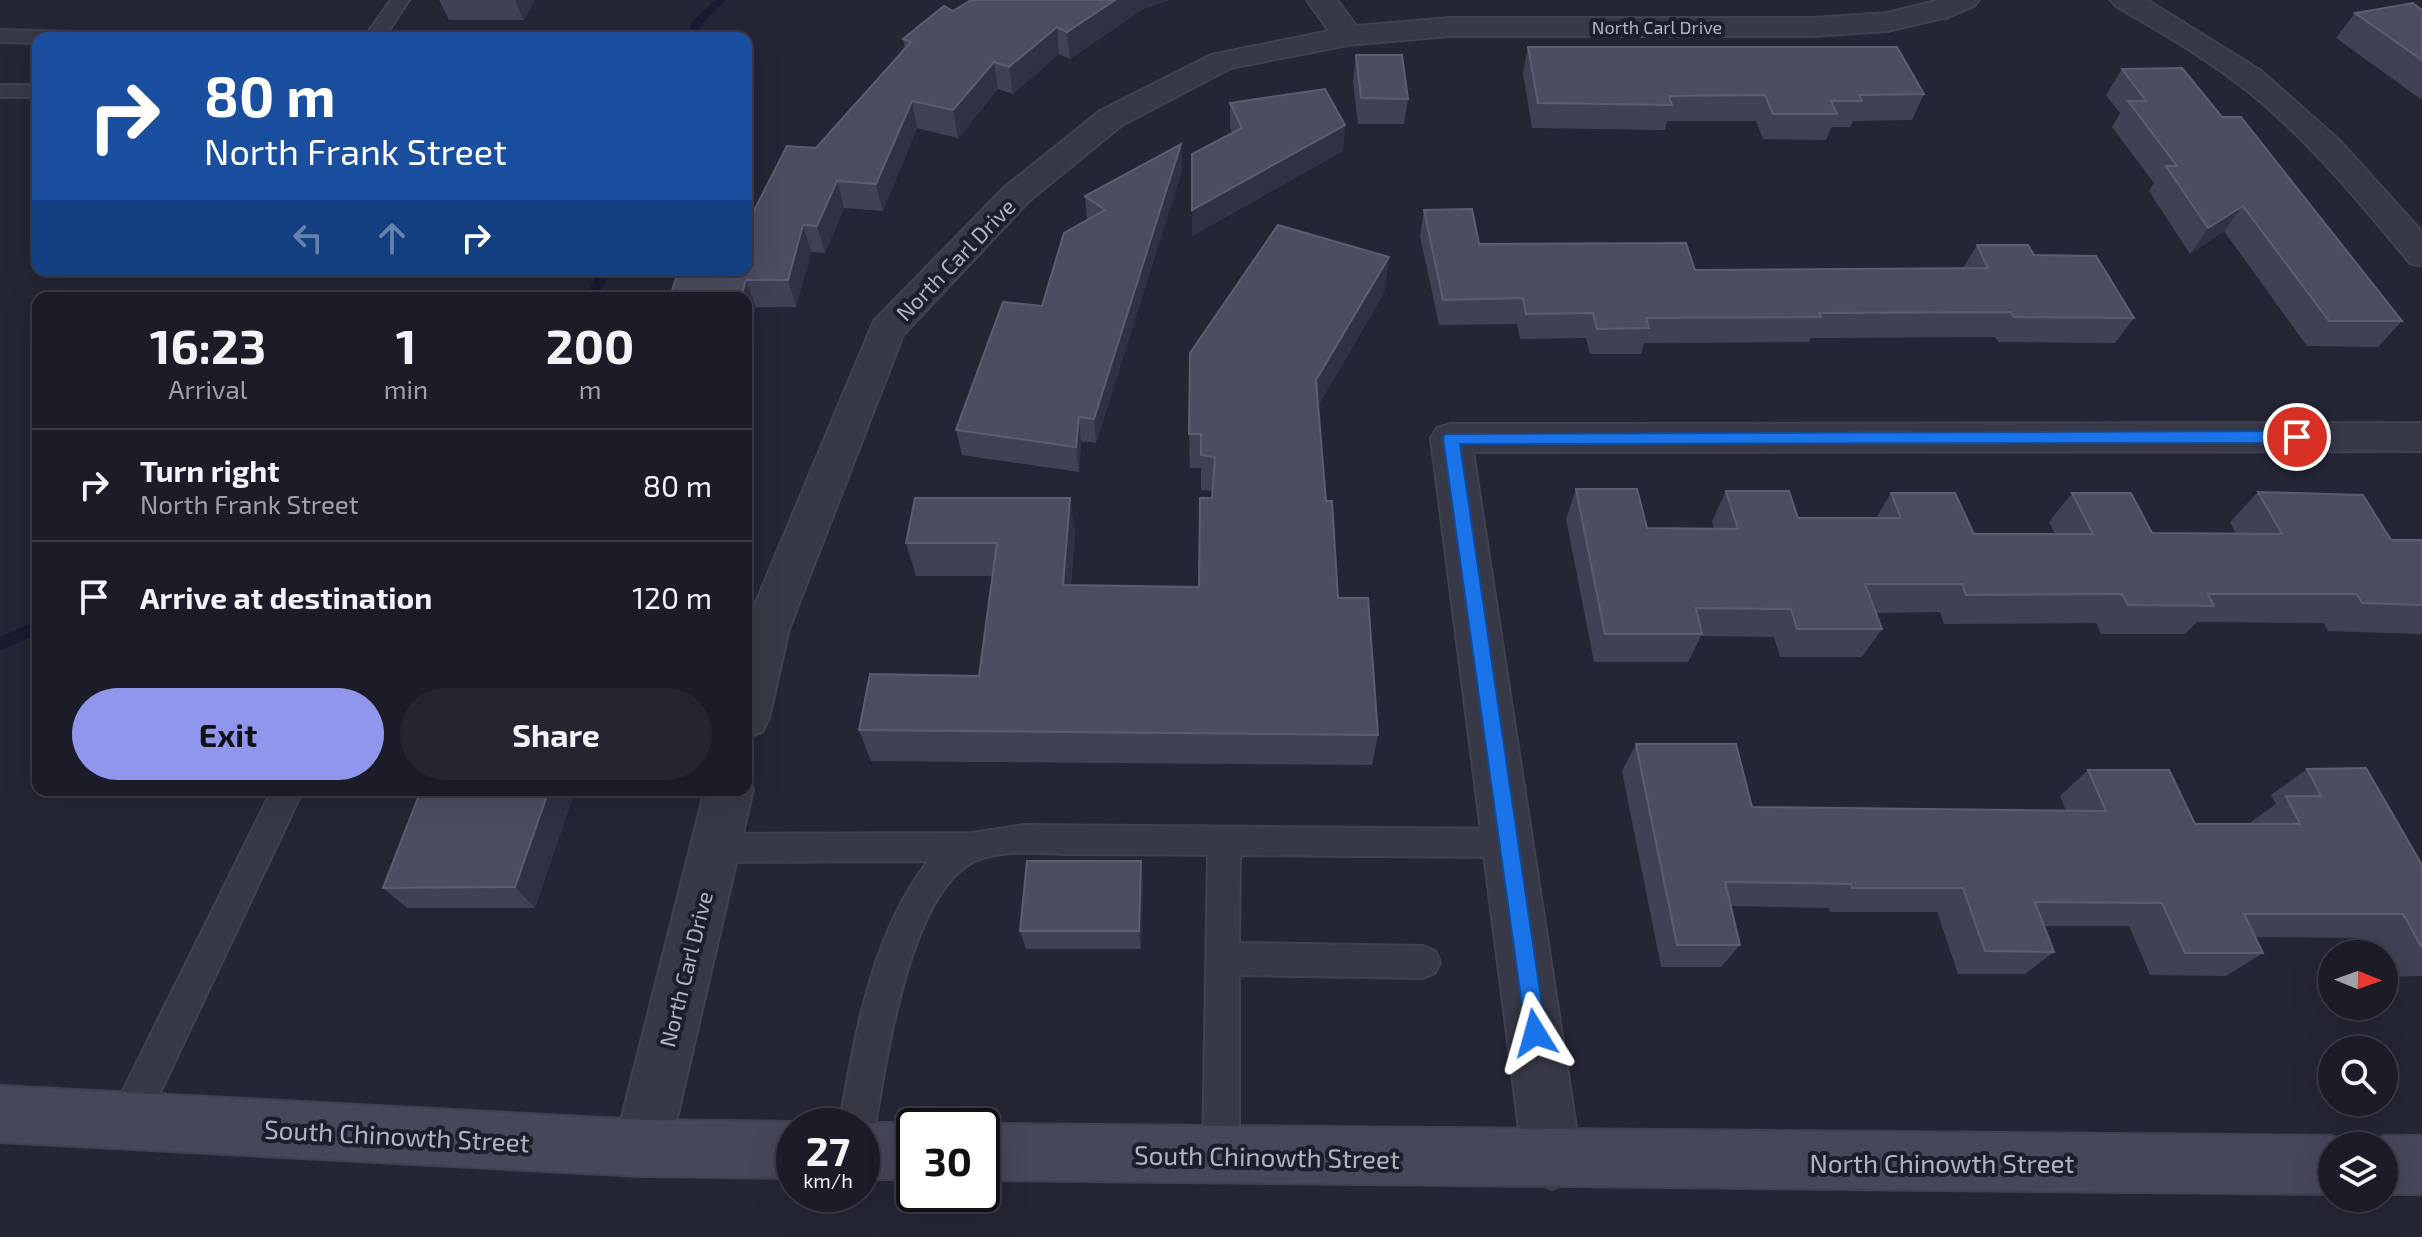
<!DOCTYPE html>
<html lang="en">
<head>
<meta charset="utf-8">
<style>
	body { margin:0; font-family:"Exo 2",sans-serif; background:#242530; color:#f1f3f6; height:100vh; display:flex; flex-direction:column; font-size:30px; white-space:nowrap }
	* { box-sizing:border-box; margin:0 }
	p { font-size:26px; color:#a0a1a8 }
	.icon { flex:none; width:44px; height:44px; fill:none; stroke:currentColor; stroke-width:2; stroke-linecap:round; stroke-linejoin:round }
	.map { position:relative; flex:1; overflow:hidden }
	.side { position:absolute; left:32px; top:292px; width:720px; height:504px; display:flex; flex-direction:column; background:#1b1c28; border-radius:16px; box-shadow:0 8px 32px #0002,0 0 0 2px #393a45 }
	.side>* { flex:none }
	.banner { position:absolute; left:32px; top:32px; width:720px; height:244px; border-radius:16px; box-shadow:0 8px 32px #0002,0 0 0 2px #393a45; background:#1a4fa0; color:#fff; overflow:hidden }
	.needle { width:52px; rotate:91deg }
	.tools { position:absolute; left:2318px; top:940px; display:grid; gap:16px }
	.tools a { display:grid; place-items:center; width:80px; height:80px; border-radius:50%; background:#1b1c28; box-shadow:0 8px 32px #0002,0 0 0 2px #393a45; font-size:40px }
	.speed { position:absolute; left:776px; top:1108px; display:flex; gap:16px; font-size:40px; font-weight:700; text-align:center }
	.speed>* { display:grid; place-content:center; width:104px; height:104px; border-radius:50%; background:#1b1c28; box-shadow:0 8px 32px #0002,0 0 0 2px #393a45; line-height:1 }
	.speed small { font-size:20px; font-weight:400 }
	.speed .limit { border:4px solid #111; border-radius:12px; background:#fff; color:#111 }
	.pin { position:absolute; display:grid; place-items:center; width:68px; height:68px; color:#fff; margin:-34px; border:4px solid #fff; border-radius:50%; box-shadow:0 2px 8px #0007 }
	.me { position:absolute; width:88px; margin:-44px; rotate:352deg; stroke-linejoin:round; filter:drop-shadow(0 0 6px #0008) }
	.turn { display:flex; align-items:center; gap:28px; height:168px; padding:0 40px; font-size:36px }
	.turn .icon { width:104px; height:104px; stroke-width:2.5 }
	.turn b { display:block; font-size:56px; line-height:68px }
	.lanes { display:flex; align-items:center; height:76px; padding:0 40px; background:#0003; justify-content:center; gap:40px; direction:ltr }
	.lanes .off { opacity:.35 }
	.eta { display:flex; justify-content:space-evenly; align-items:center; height:136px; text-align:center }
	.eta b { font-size:48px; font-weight:700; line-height:56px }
	.primary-button { display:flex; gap:16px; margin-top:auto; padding:16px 40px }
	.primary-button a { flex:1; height:92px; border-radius:48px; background:#9096eb; color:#111; font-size:32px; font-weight:700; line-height:92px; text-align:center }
	.primary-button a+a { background:#242530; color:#f1f3f6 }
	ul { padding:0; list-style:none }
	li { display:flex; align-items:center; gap:24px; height:112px; padding:0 40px; border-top:2px solid #393a45 }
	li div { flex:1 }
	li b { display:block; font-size:30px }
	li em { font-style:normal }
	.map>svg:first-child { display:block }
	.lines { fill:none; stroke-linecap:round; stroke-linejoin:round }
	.stream { fill:#191b33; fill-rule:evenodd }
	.lane-casing { stroke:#404250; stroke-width:4 }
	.street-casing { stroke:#404250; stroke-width:4 }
	.secondary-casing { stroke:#404250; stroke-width:4 }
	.lane { fill:#373947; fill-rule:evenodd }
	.street { fill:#373947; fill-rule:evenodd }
	.secondary { fill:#46475a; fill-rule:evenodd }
	.wall { fill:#3f4255 }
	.shaded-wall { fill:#2f3144 }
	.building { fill:#4b4e61; stroke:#5b5e70; stroke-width:2 }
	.route { fill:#1a73e8; stroke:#114b97; stroke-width:2 }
	.labels { text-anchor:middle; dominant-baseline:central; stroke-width:8; stroke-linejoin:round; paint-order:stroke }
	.far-street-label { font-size:18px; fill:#b2b3c3; stroke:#1c1e2c }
	.street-label { font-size:22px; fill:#b2b3c3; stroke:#1c1e2c }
	.near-street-label { font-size:26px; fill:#b2b3c3; stroke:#1c1e2c }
</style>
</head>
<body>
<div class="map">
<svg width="2422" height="1237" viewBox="0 0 2422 1237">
	<rect width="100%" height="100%" fill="#242636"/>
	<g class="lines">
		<g class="stream">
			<path d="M715,0H726L702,24L695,38H685L693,21Z"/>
			<path d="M600,270H612L597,298H583Z"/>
			<path d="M38,620V634L0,651V637Z"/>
		</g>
		<g class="lane-casing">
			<g id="lane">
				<path d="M391,0H409L384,38H364Z"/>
				<path d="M0,30L81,32L91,38H38V43L0,42Z"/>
				<rect x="0" y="85" width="38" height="12"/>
				<path d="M272,790H303L140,1135L127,1140L114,1135L109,1122L114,1109Z"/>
				<path d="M1024,825L1508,829L1519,833L1524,843L1519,853L1508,857L1240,855L1239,943L1423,946L1435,951L1440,962L1435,973L1423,978L1239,975V1155L1234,1168L1221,1173L1208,1168L1203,1155L1208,855C1161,854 1115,854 1068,854C1041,853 1009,850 983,858C910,879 886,1062 875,1126L870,1139L862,1142V1126H839C856,1034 870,938 928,861L715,862L704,858L699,848L704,838L715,834L971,833Z"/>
			</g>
		</g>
		<g class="street-casing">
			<g id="street">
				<path d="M1307,0H1337L1356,26L1449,18H1813L1887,13L1939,0H1979L1974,6L1948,17L1887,31L1813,36H1449L1348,45L1231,68L1122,125L1029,201L903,335L789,629L769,718L762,732L746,738V626L874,321L1005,187L1100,111L1211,55L1329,31Z"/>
				<path d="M2111,0H2147L2261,71L2340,141L2422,232V266L2410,263C2362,205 2313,145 2255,97C2212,61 2164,34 2116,6Z"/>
				<path d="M2422,423V451L1473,452L1581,1160L1572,1180L1552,1189L1532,1180L1523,1160L1431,438L1437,428L1451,424Z"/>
				<path d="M746,775L753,790L670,1148L662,1168L642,1176L622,1168L614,1148L705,790H746Z"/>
			</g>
		</g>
		<g class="secondary-casing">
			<g id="secondary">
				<path d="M0,1086L642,1120L794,1122L805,1126H794V1178L642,1176L0,1142Z"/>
				<path d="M862,1123H914L922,1126H914V1179H862V1126H854Z"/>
				<path d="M982,1124L2332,1136L2353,1146H2332V1194L982,1180V1126H976Z"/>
				<path d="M2384,1136H2422V1194H2384V1146H2363Z"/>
			</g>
		</g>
		<use href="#lane" class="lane"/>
		<use href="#street" class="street"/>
		<use href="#secondary" class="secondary"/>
	</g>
	<g class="wall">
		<path d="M439,0H535L524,20H449Z"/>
		<path d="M971,0H1169L1143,9L1070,59L1059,54L1013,94L998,89L958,138L917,128L883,211L844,208L825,253L811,252L796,307H756L746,340V270L816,148L905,49L903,39Z"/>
		<path d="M2422,10V100L2336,38L2355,13Z"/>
		<path d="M1528,47L1924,94L1912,120L1853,121L1850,127H1832L1826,140L1763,139L1756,121H1667L1665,130L1532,128L1523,73Z"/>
		<path d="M1356,55L1408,99L1404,124H1358L1353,81Z"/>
		<path d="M2122,69L2222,117L2402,321L2378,347L2307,346L2224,231L2190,254L2149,191L2154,183L2112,127L2120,113L2106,95Z"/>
		<path d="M1230,103L1345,125L1343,151L1192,236L1232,133L1230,128Z"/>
		<path d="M1181,144L1182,170L1096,443L1081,441L1079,472L962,455L956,430L1042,306L1087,220L1085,196Z"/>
		<path d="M1424,210L1479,244L1695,270L1963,268L1977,245L2034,255L2134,318L2115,343L1998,342L1995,337L1811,338L1809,342L1644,343L1641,354H1590L1586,338L1520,339L1517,324L1439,325L1420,236Z"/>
		<path d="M1389,257L1384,293L1318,406L1326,501L1338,598L1378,735L1372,765L871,761L859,730L979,676L992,576H916L906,543L1075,532L1071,585L1199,587L1213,491L1201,490V468H1190L1189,434Z"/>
		<path d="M1576,489L1647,528L1714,529L1712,521L1726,491L1798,518H1876L1891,493L1974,534H2055L2049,522L2072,493L2152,533L2236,534L2230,522L2258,492L2391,540H2422V634L2328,631L2324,623L2197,622L2185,634H2101L2096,623L1944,624L1940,612L1876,613L1882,629L1862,657H1780L1774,637L1701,636L1688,662H1594L1566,519Z"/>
		<path d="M1636,744L1752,807L2066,811L2060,796L2088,770L2195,824H2252L2251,822L2276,804L2271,795L2307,769L2422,865V976L2384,977V954H2371L2362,938L2255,937L2263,953L2226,976L2150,975L2129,926H2044L2054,952L2025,974H1958L1937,912H1830L1829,908L1731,906L1740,945L1721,967H1661L1622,771Z"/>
		<path d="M421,790H575L535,908H407L383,888Z"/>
		<path d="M1143,881L1141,949H1026L1020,931Z"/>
	</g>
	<g class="shaded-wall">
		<path d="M515,0H535L524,20Z"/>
		<path d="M1115,0H1169L1143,9L1070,59L1067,32Z"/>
		<path d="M1057,27L1059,54L1013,94L1009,67Z"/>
		<path d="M994,62L998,89L958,138L953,110Z"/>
		<path d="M912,101L917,128L883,211L876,184Z"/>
		<path d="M1345,125L1343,151L1192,236V210Z"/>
		<path d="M1181,144L1182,170L1096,443L1094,419Z"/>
		<path d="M837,181L844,208L825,253L817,226Z"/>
		<path d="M2243,206L2224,231L2190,254L2208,228Z"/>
		<path d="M803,225L811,252L796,307L788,280Z"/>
		<path d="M1389,257L1384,293L1313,415L1316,380Z"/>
		<path d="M746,280L756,307L746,340V298H741Z"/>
		<path d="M1079,417L1081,441L1079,472L1076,447Z"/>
		<path d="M1070,498L1075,532L1068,618L1063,585Z"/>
		<path d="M549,790H575L535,908L515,887Z"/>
		<path d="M1141,861L1143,881L1141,949L1139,931Z"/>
	</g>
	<g class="building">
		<path d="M971,0H1115L1067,32L1057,27L1009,67L994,62L953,110L912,101L876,184L837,181L817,226L803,225L788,280H746L741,298H669L679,270H746V226L787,146L816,148L911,42L903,39L944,6L953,11Z"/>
		<path d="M2413,3L2422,10V60L2355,13Z"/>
		<path d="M1528,47H1897L1924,94L1859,95L1862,101H1831L1837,114H1773L1765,95L1669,96L1672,105L1538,103Z"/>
		<path d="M1356,55H1402L1408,99L1361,98Z"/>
		<path d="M2182,68L2222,117H2241L2402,321H2329L2243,206L2208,228L2166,166H2177L2128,101H2146L2122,69Z"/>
		<path d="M1325,89L1345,125L1192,210V154L1242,128L1230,103Z"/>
		<path d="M1181,144L1094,419L1079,417L1076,447L956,430L1003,302L1042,306L1064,233L1105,210L1085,196Z"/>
		<path d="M1472,209L1479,244L1686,243L1695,270L1988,268L1977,245H2028L2034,255L2096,256L2134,318L2014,317L2011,312L1819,313L1821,317L1646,318L1649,328L1597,329L1593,313L1526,314L1523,298L1443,300L1424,210Z"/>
		<path d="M1278,225L1389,257L1316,380L1326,501H1332L1338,598H1368L1378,735L859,730L870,674L979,676L997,543H906L915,498H1070L1063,585L1199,587L1200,498H1212L1215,457L1201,455V434H1189L1190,353Z"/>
		<path d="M1576,489H1637L1647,528L1738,529L1726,491H1789L1798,518H1901L1891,493H1955L1974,534H2093L2072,493H2131L2152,533L2282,534L2258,492L2363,495L2391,540H2422V605L2362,603L2357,594H2208L2214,606L2128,605L2122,594L1966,595L1962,584H1865L1882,629H1797L1791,609L1696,608L1702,634H1605Z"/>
		<path d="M1636,744H1736L1752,807L2106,811L2088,770H2169L2195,824H2300L2286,796H2321L2307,769L2366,768L2422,865V948L2403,914H2244L2263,953H2185L2162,903L2035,902L2054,952L1985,951L1963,888H1852L1851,884L1725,882L1740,945H1677Z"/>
		<path d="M421,790H549L515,887L383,888Z"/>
		<path d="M1027,861H1141L1139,931H1020Z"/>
	</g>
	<path class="route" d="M2297,431L2305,437L2297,443L1460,444L1546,1033L1542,1041L1535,1044L1527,1041L1443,438L1445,434Z"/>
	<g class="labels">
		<g class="far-street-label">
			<text x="1657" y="27">North Carl Drive</text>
		</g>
		<g class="street-label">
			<text transform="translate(955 259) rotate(-46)">North Carl Drive</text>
			<text transform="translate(685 969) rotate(-76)">North Carl Drive</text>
		</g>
		<g class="near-street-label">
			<text transform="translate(397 1135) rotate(3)">South Chinowth Street</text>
			<text transform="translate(1267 1156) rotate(1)">South Chinowth Street</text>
			<text x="1942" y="1162">North Chinowth Street</text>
		</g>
	</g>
</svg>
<div class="tools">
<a><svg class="needle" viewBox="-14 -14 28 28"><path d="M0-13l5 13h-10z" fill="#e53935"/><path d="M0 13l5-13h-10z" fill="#a0a1a8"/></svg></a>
<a><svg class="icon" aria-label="search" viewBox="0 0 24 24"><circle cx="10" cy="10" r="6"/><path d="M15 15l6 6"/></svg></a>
<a><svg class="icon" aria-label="layers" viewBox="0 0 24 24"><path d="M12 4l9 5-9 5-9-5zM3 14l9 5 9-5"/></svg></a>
</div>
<div class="speed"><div>27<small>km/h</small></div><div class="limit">30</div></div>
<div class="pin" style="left:2297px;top:437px;background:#d93025"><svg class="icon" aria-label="arrive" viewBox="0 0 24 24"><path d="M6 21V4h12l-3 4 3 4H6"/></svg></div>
<svg class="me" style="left:1535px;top:1033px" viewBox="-20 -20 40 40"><path d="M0-17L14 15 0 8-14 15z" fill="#1a73e8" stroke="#fff" stroke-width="4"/></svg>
<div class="banner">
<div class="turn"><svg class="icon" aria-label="right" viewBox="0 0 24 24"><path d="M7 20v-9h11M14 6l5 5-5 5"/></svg><div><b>80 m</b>North Frank Street</div></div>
<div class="lanes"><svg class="icon off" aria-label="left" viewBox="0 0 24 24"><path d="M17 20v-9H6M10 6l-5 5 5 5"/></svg><svg class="icon off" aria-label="ahead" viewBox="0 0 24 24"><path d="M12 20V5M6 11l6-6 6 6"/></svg><svg class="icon" aria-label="right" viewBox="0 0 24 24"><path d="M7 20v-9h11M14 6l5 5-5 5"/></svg></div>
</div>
<section class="side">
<div class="eta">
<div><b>16:23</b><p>Arrival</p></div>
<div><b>1</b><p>min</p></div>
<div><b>200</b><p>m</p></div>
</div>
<ul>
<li><svg class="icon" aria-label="right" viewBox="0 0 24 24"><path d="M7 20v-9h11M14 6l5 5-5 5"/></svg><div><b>Turn right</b><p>North Frank Street</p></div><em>80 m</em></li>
<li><svg class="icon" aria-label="arrive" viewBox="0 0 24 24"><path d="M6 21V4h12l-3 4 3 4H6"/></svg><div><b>Arrive at destination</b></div><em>120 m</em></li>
</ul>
<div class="primary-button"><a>Exit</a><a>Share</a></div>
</section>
</div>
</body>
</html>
